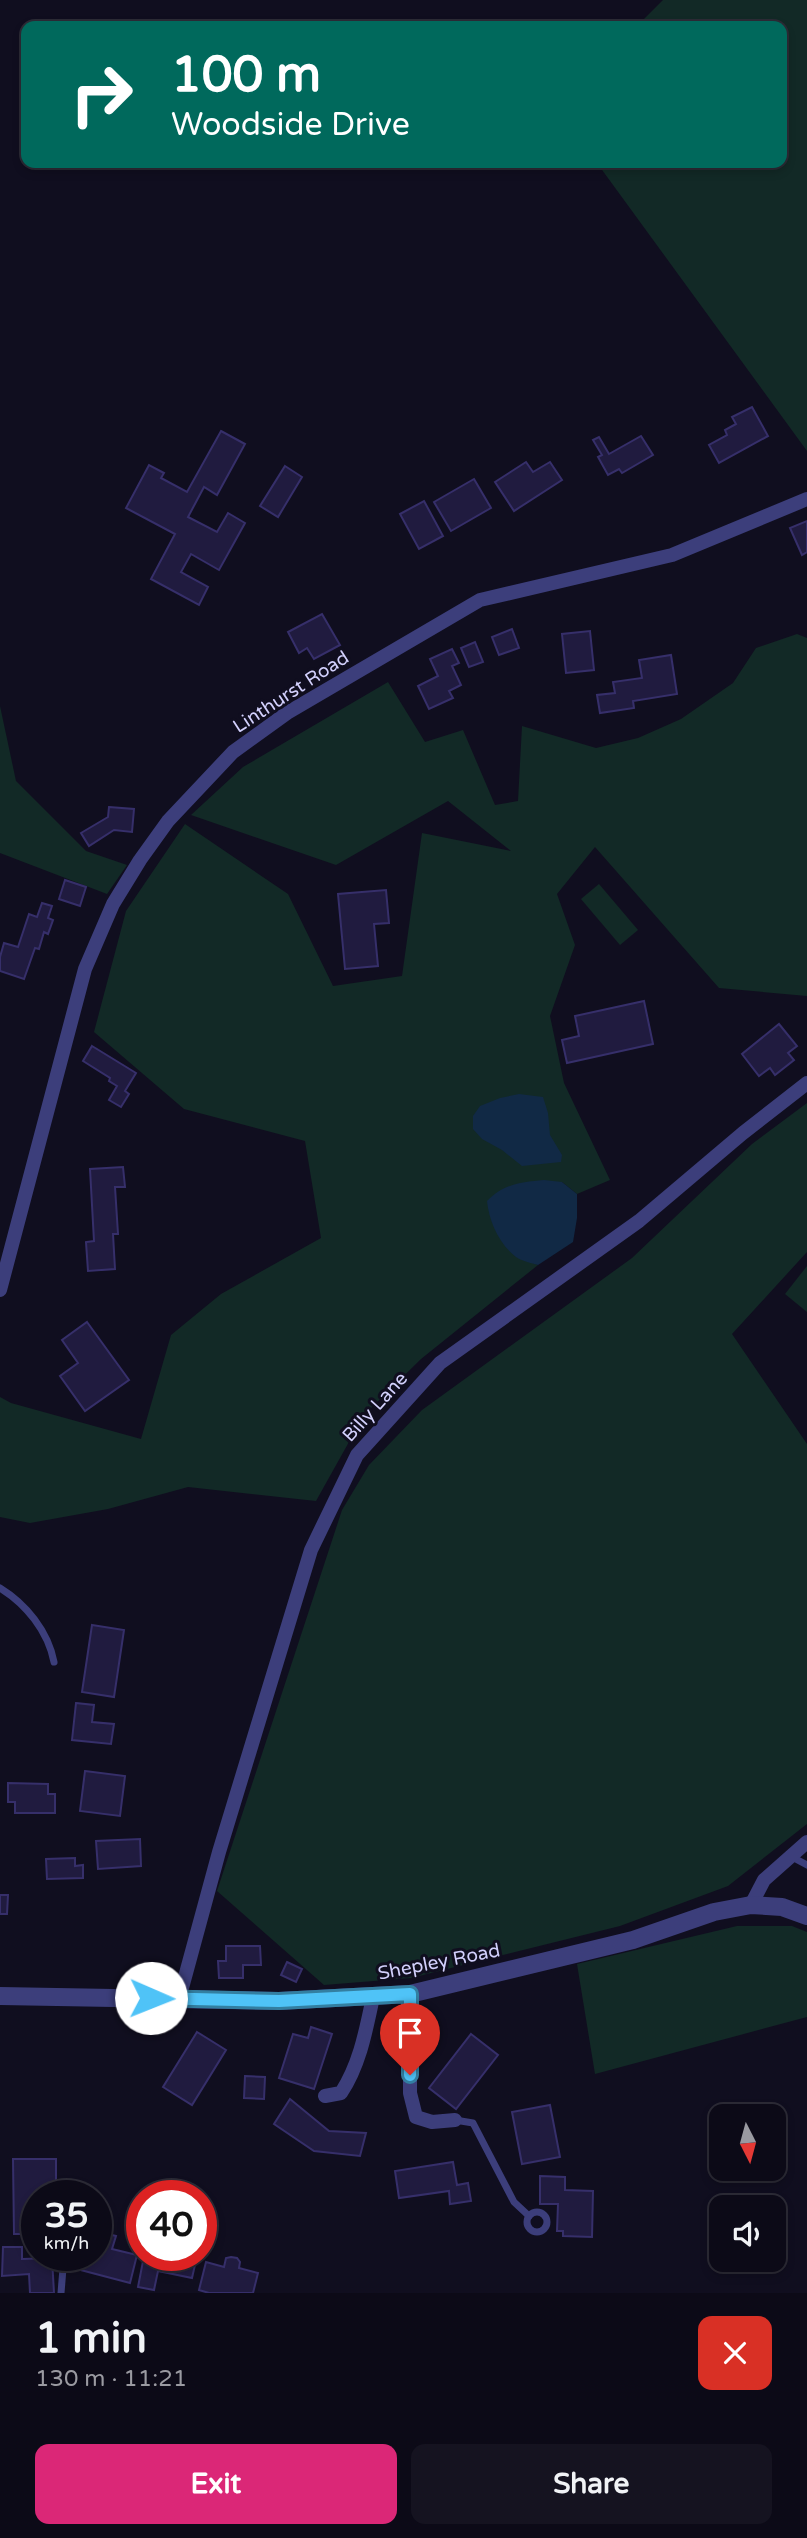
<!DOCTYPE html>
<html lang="en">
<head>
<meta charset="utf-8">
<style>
	body { margin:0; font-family:"Varela Round",sans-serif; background:#151320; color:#f1f3f6; height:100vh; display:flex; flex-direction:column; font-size:26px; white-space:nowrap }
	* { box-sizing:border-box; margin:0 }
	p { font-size:23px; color:#9a9aa1 }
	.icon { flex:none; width:38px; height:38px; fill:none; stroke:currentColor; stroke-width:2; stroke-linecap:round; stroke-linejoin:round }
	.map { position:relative; height:2293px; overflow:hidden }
	.sheet { display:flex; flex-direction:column; background:#0c0a17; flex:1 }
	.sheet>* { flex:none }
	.top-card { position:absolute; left:21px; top:21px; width:766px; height:147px; border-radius:14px; box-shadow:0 4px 10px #0003,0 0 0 2px #2c2b36; background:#00695c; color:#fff; overflow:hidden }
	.needle { width:46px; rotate:174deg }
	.tools { position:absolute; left:709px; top:2104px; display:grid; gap:14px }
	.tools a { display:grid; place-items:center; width:77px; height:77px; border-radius:14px; background:#0c0a17; box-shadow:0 4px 10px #0003,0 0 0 2px #2c2b36; font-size:35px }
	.speed { position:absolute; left:21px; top:2180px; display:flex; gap:14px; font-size:35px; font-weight:700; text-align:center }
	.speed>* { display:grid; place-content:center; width:91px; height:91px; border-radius:50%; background:#0c0a17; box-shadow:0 4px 10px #0003,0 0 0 2px #2c2b36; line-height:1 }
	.speed small { font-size:18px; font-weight:400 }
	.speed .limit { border:10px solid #d22; background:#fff; color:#111 }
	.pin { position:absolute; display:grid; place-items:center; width:60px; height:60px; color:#fff; margin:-72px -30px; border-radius:50% 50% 50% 0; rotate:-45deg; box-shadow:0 0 7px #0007 }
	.pin .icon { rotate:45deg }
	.me { position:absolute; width:77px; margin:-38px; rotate:91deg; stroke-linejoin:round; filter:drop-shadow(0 0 5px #0008) }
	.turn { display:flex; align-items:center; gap:24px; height:147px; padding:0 35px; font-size:32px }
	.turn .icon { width:91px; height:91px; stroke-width:2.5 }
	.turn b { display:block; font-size:49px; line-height:60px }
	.round { display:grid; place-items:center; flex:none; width:74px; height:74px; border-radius:14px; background:#151320 }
	.headline { display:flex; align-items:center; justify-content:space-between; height:119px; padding:0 35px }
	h1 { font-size:42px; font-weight:700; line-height:52px }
	.action { display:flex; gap:14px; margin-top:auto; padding:14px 35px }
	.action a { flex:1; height:80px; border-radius:14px; background:#db2777; color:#fff; font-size:28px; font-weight:700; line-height:80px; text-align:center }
	.action a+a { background:#151320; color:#f1f3f6 }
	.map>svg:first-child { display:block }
	.green { fill:#122926 }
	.water { fill:#112945 }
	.building { fill:#201b3f; stroke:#362f6a; stroke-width:2 }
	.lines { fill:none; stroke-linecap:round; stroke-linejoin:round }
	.service { stroke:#3c3e7b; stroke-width:7 }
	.minor { stroke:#3c3e7b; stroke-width:14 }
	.tertiary { stroke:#3c3e7b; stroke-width:18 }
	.route-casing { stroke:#337fa1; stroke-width:18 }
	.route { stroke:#4fc3f7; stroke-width:12 }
	.labels { text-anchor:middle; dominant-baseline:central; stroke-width:6; stroke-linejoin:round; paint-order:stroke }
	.street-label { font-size:19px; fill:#d2d0fc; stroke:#100e1f }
</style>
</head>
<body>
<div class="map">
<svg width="807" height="2293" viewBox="0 0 807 2293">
	<rect width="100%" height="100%" fill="#100e1f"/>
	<g class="green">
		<path d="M663,0H807V451L597,163H782V26H637Z"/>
		<path d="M797,634L807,638V996L719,988L595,847L557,894L575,945L550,1016L564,1083L610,1180L577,1194L562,1182L517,1257L538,1265L421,1359L364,1415L316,1501L188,1487L108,1509L30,1523L0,1517V1397L11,1403L141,1439L171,1335L221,1294L321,1238L305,1141L184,1109L94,1032L126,911L185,824L288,894L333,986L402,976L422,833L511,851L448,801L336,865L191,815L243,767L388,682L425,742L463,730L495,805L518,801L522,726L596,748L638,738L681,719L733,683L756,648Z"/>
		<path d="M0,706L16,781L86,851L127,865L107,894L0,853Z"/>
		<path d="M599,884L638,930L620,945L581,899Z"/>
		<path d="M807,1103V1252L732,1334L807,1444V1824L728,1886L620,1926L411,1978L324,1985L217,1891L342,1510L369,1465L422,1410L632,1258L752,1144Z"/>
		<path d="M807,1266V1312L785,1294Z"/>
		<path d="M737,1926H792L807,1932V2017L595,2074L577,1964Z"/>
	</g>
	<g class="water">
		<path d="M519,1094L543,1097L548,1113L550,1135L562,1155L561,1162L522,1166L502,1150L482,1139L473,1129V1116L480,1106L500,1098Z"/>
		<path d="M544,1180L562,1182L577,1194V1218L573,1242L538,1265C531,1263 522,1261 516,1257C499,1244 489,1221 487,1201C504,1184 520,1182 544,1180Z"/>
	</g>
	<g class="building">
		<path d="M752,407L768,436L719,463L709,445L727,435L725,430L736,424L732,417Z"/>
		<path d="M221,431L245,444L217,495L204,487L188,517L217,532L228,513L245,523L219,570L191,554L181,572L208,587L199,605L151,579L175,534L126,508L149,465L164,473L161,478L187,492Z"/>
		<path d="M641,436L653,455L622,473L619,469L608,475L598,457L602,455L593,440L599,437L609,454Z"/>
		<path d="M526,462L533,472L550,462L562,480L514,511L495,482Z"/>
		<path d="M285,466L302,477L278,517L260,506Z"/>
		<path d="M474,479L491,508L451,531L434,502Z"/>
		<path d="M424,501L443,536L419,549L400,514Z"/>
		<path d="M807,521V552L802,555L790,528Z"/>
		<path d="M322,614L340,645L314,659L307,648L299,653L288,632Z"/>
		<path d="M512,629L519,648L499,655L492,637Z"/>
		<path d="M590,631L594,670L566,673L562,634Z"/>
		<path d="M475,642L483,662L469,667L461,648Z"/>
		<path d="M452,649L459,663L452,666L461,685L449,691L453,698L429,709L418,686L438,676L430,659Z"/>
		<path d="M671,655L677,694L633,701L634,708L600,713L597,695L615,693L613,682L642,678L639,660Z"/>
		<path d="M109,807L134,809L132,832L114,830L89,846L81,833L108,817Z"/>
		<path d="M65,880L86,887L80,906L59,899Z"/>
		<path d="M386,890L389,923L374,924L378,966L345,969L338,894Z"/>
		<path d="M42,903L52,906L48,918L53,920L48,934L44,932L39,949L35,948L24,979L0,971V957L4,943L18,947L29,914L37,917Z"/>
		<path d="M644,1001L653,1044L567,1063L562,1040L579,1036L575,1016Z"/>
		<path d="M779,1024L797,1046L788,1053L794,1060L775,1075L770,1068L759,1076L742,1054Z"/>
		<path d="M92,1046L136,1073L125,1091L129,1094L121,1107L109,1100L117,1086L109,1081L110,1078L83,1061Z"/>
		<path d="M123,1167L125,1187H115L118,1234H113L115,1269L88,1271L86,1242L94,1241L90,1169Z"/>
		<path d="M87,1322L129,1380L85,1411L60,1376L78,1363L62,1340Z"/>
		<path d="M92,1625L124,1630L114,1697L82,1692Z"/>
		<path d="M76,1703L94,1705L92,1722L114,1724L111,1744L72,1740Z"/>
		<path d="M85,1771L125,1776L120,1816L80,1811Z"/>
		<path d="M8,1783L48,1784V1794H55V1813H15V1802H8Z"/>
		<path d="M140,1839L141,1866L98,1869L96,1841Z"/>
		<path d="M75,1858V1866L83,1865V1878L47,1879L46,1859Z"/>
		<path d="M0,1895H8L7,1914H0Z"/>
		<path d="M226,1946H260L261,1965H243V1978H219L218,1961H226Z"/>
		<path d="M287,1962L302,1969L296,1982L281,1975Z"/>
		<path d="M311,2027L332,2034L314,2089L279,2078L293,2034L308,2038Z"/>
		<path d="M197,2032L226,2050L192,2105L163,2087Z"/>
		<path d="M471,2034L498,2055L456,2109L429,2088Z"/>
		<path d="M245,2076L265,2077L264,2099L244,2098Z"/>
		<path d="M290,2099L329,2131L366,2133L360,2156L314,2151L274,2124Z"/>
		<path d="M550,2105L560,2157L522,2164L512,2112Z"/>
		<path d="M13,2159H56V2196H37V2234H14Z"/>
		<path d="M453,2162L457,2185L468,2183L471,2201L450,2204L449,2191L399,2198L395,2171Z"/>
		<path d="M540,2176L565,2177V2190L593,2191L592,2237L563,2236V2231H557L558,2204H540Z"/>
		<path d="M96,2231L116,2236L112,2249L137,2255L130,2283L73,2268L76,2256H96Z"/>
		<path d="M3,2247H22V2259L52,2258L54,2293H30L29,2274L2,2276Z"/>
		<path d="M144,2256H197L192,2278L158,2271L154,2290L138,2287Z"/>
		<path d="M231,2257L237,2258L240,2262L239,2268L258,2273L253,2293H209L199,2290L206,2262L224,2267L226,2258Z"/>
	</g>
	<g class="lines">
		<g class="service">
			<path d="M0,1588C26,1604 48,1631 54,1662"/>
			<path d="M792,1857L807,1865"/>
			<path d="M455,2120L473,2123L514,2202L529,2216"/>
			<circle cx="537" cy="2222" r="10"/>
			<path d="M61,2293L64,2256"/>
		</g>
		<g class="minor">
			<path d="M0,1290L85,969L113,904L140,860L168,821L233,752L287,713L480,600L672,555L807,499"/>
			<path d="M751,1905L764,1880L807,1842"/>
			<path d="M410,1994V2093L416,2117L432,2122L455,2120"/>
			<path d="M179,1999L219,1852L311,1550L357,1455L440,1363L639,1221L743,1133L807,1083"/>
			<path d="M325,2096L341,2093C360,2064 366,2030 373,1997"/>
		</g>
		<path class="tertiary" d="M0,1996L279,2001L410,1994L633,1940L714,1912L751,1905L782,1907L807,1916"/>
	</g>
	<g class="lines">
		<g class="route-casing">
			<path id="route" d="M151,1998L279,2001L410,1994V2075"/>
		</g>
		<use href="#route" class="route"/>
	</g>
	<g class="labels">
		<g class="street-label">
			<text transform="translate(291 692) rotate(-33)">Linthurst Road</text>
			<text transform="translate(375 1407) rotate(-48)">Billy Lane</text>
			<text transform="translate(439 1962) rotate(-11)">Shepley Road</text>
		</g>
	</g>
</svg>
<div class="tools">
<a><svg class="needle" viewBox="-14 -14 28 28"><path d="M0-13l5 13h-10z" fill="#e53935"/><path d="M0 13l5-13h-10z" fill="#9a9aa1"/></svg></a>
<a><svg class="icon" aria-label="sound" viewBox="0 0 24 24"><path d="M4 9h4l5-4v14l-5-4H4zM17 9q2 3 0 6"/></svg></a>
</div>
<div class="speed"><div>35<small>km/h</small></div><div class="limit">40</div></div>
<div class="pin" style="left:410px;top:2075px;background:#d93025"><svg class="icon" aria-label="arrive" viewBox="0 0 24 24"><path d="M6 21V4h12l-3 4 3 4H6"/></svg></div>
<svg class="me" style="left:151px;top:1998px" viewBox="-20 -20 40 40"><circle r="19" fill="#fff"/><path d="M0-13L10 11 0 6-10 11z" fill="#4fc3f7"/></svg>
<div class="top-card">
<div class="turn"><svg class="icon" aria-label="right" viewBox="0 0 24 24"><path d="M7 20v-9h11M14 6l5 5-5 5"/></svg><div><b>100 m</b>Woodside Drive</div></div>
</div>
</div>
<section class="sheet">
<div class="headline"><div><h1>1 min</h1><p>130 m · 11:21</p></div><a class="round" style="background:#d93025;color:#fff"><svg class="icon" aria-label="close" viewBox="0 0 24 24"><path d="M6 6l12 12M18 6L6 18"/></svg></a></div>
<div class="action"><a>Exit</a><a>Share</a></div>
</section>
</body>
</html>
